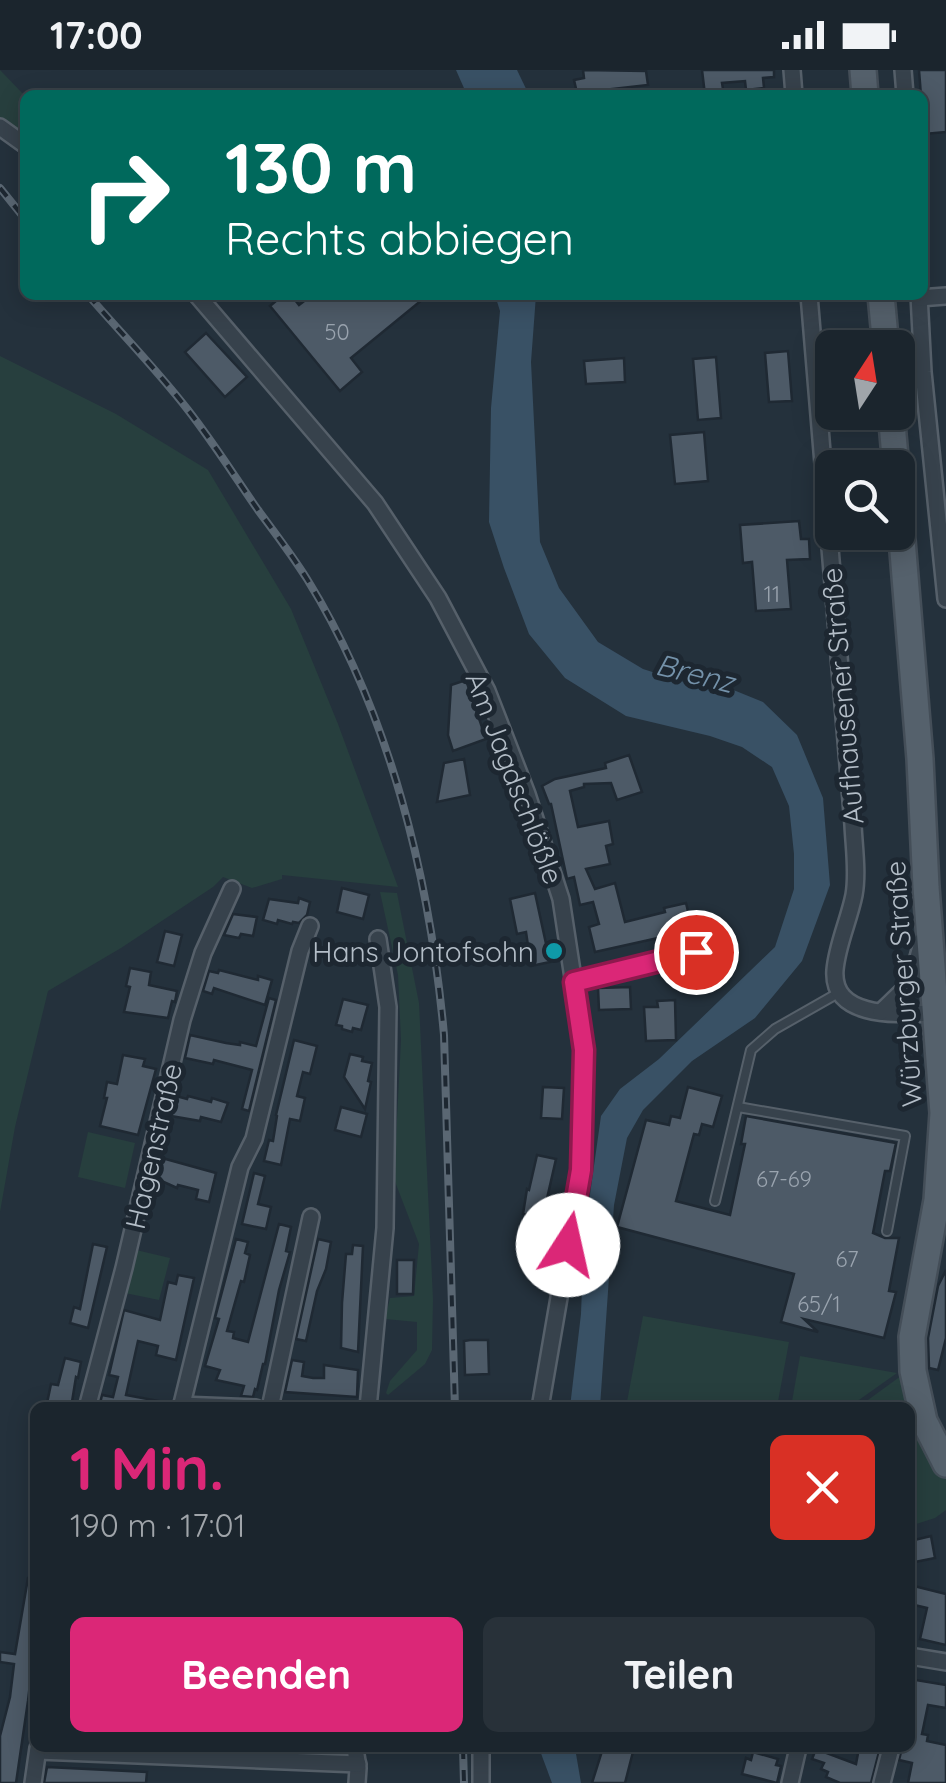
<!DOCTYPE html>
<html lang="de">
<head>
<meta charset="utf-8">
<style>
	body { margin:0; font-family:Quicksand,sans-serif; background:#283139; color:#f1f3f6; height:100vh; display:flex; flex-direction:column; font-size:38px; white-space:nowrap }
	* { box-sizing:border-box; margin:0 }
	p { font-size:32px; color:#a0a5aa }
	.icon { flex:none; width:55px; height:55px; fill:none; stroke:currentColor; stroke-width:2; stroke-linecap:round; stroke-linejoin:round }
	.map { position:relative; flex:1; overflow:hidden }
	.details { position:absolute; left:30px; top:1332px; width:885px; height:350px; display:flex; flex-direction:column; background:#1b252d; border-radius:15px; box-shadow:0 5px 25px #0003,0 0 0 2px #394249 }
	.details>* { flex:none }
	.banner { position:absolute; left:20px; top:20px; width:908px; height:210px; border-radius:15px; box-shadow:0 5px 25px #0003,0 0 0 2px #394249; background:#00695c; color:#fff; overflow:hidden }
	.needle { width:65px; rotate:12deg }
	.controls { position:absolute; left:815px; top:260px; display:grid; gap:20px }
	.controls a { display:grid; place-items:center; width:100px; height:100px; border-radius:15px; background:#1b252d; box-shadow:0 5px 25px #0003,0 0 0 2px #394249; font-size:50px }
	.pin { position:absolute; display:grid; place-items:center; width:85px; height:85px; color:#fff; margin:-42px; border:5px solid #fff; border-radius:50%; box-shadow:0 2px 10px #0007 }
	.me { position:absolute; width:110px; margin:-55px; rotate:10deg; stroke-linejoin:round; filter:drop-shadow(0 0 8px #0008) }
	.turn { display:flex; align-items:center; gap:35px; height:210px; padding:0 40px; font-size:45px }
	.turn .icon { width:130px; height:130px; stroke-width:2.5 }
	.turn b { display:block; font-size:70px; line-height:85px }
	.round { display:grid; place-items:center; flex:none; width:105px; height:105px; border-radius:15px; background:#283139 }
	.headline { display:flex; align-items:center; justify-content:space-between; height:170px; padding:0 40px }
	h1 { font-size:60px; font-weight:700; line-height:75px; color:#db2777 }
	.primary-button { display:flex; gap:20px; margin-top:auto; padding:20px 40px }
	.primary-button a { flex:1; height:115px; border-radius:15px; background:#db2777; color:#fff; font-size:40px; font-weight:700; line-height:115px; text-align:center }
	.primary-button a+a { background:#283139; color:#f1f3f6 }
	.status { display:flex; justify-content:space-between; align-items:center; height:70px; padding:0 50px; background:#1b252d; direction:ltr }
	.status svg { height:28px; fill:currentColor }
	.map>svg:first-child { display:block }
	.green { fill:#273f3e }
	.water { fill:#395165 }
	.building { fill:#4d5a67; stroke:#1f2933; stroke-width:2.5 }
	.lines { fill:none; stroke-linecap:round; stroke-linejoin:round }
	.service-casing { stroke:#56606a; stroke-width:12 }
	.minor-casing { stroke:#56606a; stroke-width:20 }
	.primary-casing { stroke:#444e58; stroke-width:30 }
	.service { stroke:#37424c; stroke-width:8 }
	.minor { stroke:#37424c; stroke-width:15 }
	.primary { stroke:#55616c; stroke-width:25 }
	.rail-casing { stroke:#5a6773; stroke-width:8 }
	.rail { stroke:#1d2731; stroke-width:4; stroke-dasharray:11; stroke-linecap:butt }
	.route-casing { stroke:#8e194d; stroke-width:25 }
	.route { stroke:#db2777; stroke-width:18 }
	.culture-dot { fill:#0f9aa8; stroke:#1d2731; stroke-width:4 }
	.labels { text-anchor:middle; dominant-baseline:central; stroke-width:10; stroke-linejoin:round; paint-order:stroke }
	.number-label { font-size:22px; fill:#9aa4af }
	.street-label { font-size:28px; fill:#b3bdc7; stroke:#1d2731 }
	.poi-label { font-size:28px; fill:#b3bdc7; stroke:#1d2731; text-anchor:end }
	.water-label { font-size:30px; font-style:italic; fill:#7492aa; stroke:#1d2731 }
</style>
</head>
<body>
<div class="status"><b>17:00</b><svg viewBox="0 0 49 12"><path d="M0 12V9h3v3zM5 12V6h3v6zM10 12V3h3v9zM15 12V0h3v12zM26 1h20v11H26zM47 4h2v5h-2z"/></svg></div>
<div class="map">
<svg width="946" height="1713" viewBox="0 0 946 1713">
	<rect width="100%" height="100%" fill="#24313c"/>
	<g class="green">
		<path d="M0,0L25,26V75L0,57Z"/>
		<path d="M0,286L116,344L208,400L291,539L338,654L398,817L282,805V809L252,818L223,807L213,817L121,878L48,921L15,1057L0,1142Z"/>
		<path d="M380,822L397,823L419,933L433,1229L432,1280L425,1294L388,1325L386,1323L390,1311L417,1280V1252L385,1249L390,1228L414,1226L419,1174L394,1109L401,970L398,905Z"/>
		<path d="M88,1062L135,1073L125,1118L78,1107Z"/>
		<path d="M136,1180L170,1188L159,1230L125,1223Z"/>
		<path d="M643,1246L789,1272L777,1337H626Z"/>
		<path d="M800,1286L897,1303L849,1337H791Z"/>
		<path d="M905,1303L946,1404V1440L935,1448L910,1456V1338H857Z"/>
	</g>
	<g class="water">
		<path d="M456,0H517L529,25H467Z"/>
		<path d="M495,225H536L531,292L540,472L559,518L598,572L643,599L690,614L731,619L763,632L797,665L823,728L830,815L802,891L755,948L692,991L643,1040L627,1068L614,1135L600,1337H570L581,1244L584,1167L601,1046L620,1019L659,989L775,877L794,819V784L789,736L772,697L742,677L710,666L626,646L565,608L529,564L504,498L489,452L491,338L500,241Z"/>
		<path d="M539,1678H575L581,1713H552Z"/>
	</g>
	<g class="building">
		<path d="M583,0L646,1L648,15L577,23L574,10L584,8Z"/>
		<path d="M702,0H774V7L763,8L764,18L746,20L745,11L722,13L724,25H705Z"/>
		<path d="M919,0H946V62L924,64Z"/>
		<path d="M283,225H291L299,235L312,225H328L331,229L336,225H428L351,288L362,302L340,321L270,236Z"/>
		<path d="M206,263L247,307L225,327L185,282Z"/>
		<path d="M788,281L792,331L769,332L765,283Z"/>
		<path d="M716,287L721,348L698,350L693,289Z"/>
		<path d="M624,288L625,312L586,314L584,291Z"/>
		<path d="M704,362L708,411L675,414L670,365Z"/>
		<path d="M799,451L801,469H809L810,489L787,490L791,539L756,541L752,492L743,493L740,455Z"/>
		<path d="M466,610L486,669L453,681L448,665L451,615Z"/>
		<path d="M629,685L642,722L617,730L611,713L584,714V717L570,721L578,757L609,751L613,774L606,776L610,794L586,799L595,819L615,813L625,852L665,842L664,838L686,833L692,858L671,863L674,875L661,878L658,868L595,882L589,857L599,854L593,832L580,835L574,807L567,809L551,734H549L542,716L555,709L606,698L605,693Z"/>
		<path d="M464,689L470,725L437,732L444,693Z"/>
		<path d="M342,818L369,825L363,849L337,842Z"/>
		<path d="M535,823L550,892L531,896L526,862L517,864L510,829Z"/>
		<path d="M299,828L310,832L307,845L299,853L293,852L292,854L278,850L277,854L263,850L269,829L298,833Z"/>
		<path d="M233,844L257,847L253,866L241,864L239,868L224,865Z"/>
		<path d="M165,861L182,865L174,896L157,892Z"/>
		<path d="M130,898L151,902L149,915L177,921L175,932L172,931L168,948L124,942L130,917L126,916Z"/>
		<path d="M219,900L258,910V906L272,910L265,935L214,918L212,924L203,921L209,901L218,903Z"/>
		<path d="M630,917L631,939L599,940L598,918Z"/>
		<path d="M269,928L276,930L249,1041L242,1039L252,1000L214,990L213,994L185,988L190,965L226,973L240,975V972L256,976Z"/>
		<path d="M343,929L368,935L361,960L353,958L352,962L342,959V956L336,955Z"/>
		<path d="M675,930L676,970L646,971L644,937H658L657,931Z"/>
		<path d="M294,970L317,976L310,1004L303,1002L297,1026L305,1028L300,1051L290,1049L281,1095L264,1091L269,1070L273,1071L277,1046L276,1045Z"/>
		<path d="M350,984L363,987L362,991L372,993L368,1011L371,1012L365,1039L344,1007Z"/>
		<path d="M123,985L145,989L143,996L156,999L138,1065L100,1056L107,1028H104L107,1012L117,1014Z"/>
		<path d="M543,1017L564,1018L562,1049L541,1048Z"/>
		<path d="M688,1017L722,1026L713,1057L702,1054L699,1065L694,1064L676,1131L730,1145L745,1074H741L746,1046L896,1073L890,1101H885L873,1163L885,1168H899L889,1221L896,1222L884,1268L804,1249L818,1262L781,1252L794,1204L617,1157L646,1050L669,1055L671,1046L680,1048Z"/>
		<path d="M176,1026L187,1029L188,1026L211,1032L212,1028L228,1033L221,1052L201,1047L200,1051L171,1046Z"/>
		<path d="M341,1037L367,1044L361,1067L335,1060Z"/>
		<path d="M537,1085L556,1089L546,1133L549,1134L547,1148L523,1144L527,1119L529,1120Z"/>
		<path d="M162,1088L216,1103L209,1132L196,1129L198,1120L178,1115L177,1118L157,1109Z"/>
		<path d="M254,1103L265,1106L258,1134L271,1137L266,1159L242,1154Z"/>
		<path d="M279,1154L291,1157L286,1181L290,1182L279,1220L265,1294H263L257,1320L255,1319L253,1327L241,1326L244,1316L216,1310L220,1300L205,1296L219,1249L215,1248L236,1169L248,1172L245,1183L250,1185L244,1212L241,1211L227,1261L234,1262L233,1268L248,1272Z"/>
		<path d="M318,1169L331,1172L326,1199L317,1221L306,1271L296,1269Z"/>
		<path d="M93,1174L107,1177L88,1258L70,1253L74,1237L80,1239Z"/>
		<path d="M353,1175L363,1176L358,1282L341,1278L342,1233L346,1184H352Z"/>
		<path d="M397,1190H414L413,1224H397Z"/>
		<path d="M946,1200V1268L938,1300L929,1298L928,1268L938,1216Z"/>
		<path d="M178,1205L194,1208L176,1290L156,1285L158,1276L138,1271L126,1325L164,1332V1338H99L102,1325L113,1327L118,1307L109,1305L124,1240L160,1250L168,1212L176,1214Z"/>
		<path d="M470,1270H488L489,1304L465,1305L464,1271Z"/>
		<path d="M65,1288L81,1292L78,1308L76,1307L71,1338H46L51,1314L58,1315Z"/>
		<path d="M292,1290L304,1292L302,1306L313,1308H324V1295L358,1300L357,1327L285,1322Z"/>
		<path d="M931,1466L935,1488L910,1493V1471Z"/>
		<path d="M28,1508H35V1571L28,1631L16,1713H0V1666L10,1627L14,1594L0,1592V1582L15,1584Z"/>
		<path d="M914,1516L946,1524V1575L920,1569L927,1538L910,1534Z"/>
		<path d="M910,1609L946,1615V1638L928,1635L922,1664L928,1665L927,1671L946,1675V1713H908L912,1693L899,1690L902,1678H910Z"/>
		<path d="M603,1678H634L625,1713H592Z"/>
		<path d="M859,1678H880L871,1713H840L826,1707L828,1702L821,1699L824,1693L812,1689L816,1679L856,1694Z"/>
		<path d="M753,1682L778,1689L776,1695L781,1696L777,1713L742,1704L746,1688L751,1690Z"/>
		<path d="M47,1697L147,1702L146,1713H44Z"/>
	</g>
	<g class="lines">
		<g class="service-casing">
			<g id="service">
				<path d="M738,1037L905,1066L887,1161"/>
				<path d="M715,1131L751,980L775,959L840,922"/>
			</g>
		</g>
		<g class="minor-casing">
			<g id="minor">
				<path d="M792,0L794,25"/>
				<path d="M903,0L905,25"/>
				<path d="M0,57L25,75"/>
				<path d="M197,225L375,433L438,528L487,621L527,724L561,829L584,980L581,1100L540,1338"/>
				<path d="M809,225L853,755C854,777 858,803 854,825C849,850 837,875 835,900C831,953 909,943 942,943"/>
				<path d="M919,225L923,302L946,529"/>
				<path d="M919,228L946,226"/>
				<path d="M574,912L696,883"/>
				<path d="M881,942L911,913L923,869"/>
				<path d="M181,1335L256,1338"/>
				<path d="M87,1338L124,1198L182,950L203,883L232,819"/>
				<path d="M181,1338L240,1097L254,1069L300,881L310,856"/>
				<path d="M270,1338L311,1147"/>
				<path d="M368,1338L385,1158L388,937L378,869"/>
				<path d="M910,1586L946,1592"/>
				<path d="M355,1678L358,1698L357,1713"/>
				<path d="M481,1678V1713"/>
				<path d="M38,1681L358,1694"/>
				<path d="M33,1713L38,1678"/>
				<path d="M790,1713L798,1678"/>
				<path d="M882,1713L891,1678"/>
			</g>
		</g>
		<g class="primary-casing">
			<g id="primary">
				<path d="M863,0L865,25"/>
				<path d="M881,225L886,278"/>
				<path d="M891,342L896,398"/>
				<path d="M898,421L920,689L926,817L943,1043L937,1130L912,1267L913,1301L924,1351L946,1394"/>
			</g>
		</g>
		<use href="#service" class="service"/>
		<use href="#minor" class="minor"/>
		<use href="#primary" class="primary"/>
		<g class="rail-casing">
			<g id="rail">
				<path d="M0,118L25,149"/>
				<path d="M88,225C121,263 157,300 188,340C213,372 235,407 258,440C275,463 292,485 307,509C390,643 430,809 444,965L455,1338"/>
				<path d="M463,1678L464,1713"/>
			</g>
		</g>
		<use href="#rail" class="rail"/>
	</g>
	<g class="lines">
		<g class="route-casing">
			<path id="route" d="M568,1175L581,1100L584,980L574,912L696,882"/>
		</g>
		<use href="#route" class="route"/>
	</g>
	<circle class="culture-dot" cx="554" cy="881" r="10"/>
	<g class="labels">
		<g class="number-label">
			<text x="337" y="262">50</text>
			<text x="772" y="524">11</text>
			<text x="784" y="1109">67-69</text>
			<text x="847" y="1189">67</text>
			<text x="819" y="1234">65/1</text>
		</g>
		<g class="street-label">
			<text transform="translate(842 626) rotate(-95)">Aufhausener Straße</text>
			<text transform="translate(515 708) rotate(69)">Am Jagdschlößle</text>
			<text transform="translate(903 914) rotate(-94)">Würzburger Straße</text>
			<text transform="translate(153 1076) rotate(-77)">Hagenstraße</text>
		</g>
		<g class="poi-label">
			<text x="534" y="881">Hans Jontofsohn</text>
		</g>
		<g class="water-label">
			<text transform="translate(695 603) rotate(14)">Brenz</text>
		</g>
	</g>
</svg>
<div class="controls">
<a><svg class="needle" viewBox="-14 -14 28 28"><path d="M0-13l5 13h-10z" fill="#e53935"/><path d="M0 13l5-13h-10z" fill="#a0a5aa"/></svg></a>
<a><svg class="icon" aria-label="search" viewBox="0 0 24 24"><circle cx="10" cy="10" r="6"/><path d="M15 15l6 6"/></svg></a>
</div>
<div class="pin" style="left:696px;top:882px;background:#d93025"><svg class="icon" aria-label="arrive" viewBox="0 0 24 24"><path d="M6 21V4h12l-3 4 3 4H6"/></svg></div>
<svg class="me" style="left:568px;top:1175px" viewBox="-20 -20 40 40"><circle r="19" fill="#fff"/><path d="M0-13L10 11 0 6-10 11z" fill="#db2777"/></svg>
<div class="banner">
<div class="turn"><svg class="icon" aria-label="right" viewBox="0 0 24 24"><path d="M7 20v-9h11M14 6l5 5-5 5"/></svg><div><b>130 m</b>Rechts abbiegen</div></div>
</div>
<section class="details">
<div class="headline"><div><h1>1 Min.</h1><p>190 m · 17:01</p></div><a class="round" style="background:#d93025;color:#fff"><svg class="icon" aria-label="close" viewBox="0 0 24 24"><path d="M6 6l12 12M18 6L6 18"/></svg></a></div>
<div class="primary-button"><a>Beenden</a><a>Teilen</a></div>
</section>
</div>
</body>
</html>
